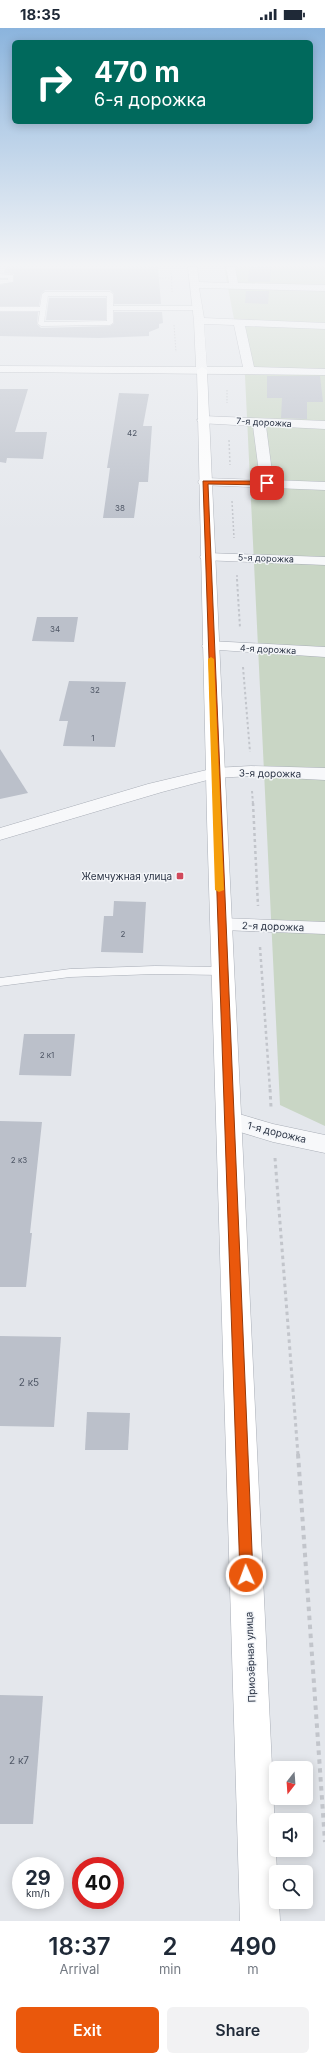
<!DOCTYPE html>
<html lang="en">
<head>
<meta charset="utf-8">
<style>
	body { margin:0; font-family:Inter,sans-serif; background:#f2f2f3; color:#1f2937; height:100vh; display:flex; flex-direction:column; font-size:15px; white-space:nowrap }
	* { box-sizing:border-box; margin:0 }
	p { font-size:13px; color:#747a83 }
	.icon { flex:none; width:22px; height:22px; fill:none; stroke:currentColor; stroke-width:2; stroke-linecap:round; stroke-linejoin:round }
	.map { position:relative; height:1893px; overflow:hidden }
	.details { display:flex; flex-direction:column; background:#fff; flex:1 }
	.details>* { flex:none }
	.hud { position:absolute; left:12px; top:12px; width:301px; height:84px; border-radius:6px; box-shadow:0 2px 10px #0003; background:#00695c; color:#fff; overflow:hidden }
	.needle { width:26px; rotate:197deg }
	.controls { position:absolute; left:269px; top:1733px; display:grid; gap:8px }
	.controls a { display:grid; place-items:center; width:44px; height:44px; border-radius:6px; background:#fff; box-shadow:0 2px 10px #0003; font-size:20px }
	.speed { position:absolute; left:12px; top:1829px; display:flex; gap:8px; font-size:20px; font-weight:700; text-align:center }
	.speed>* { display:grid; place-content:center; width:52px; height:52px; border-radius:50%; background:#fff; box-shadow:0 2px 10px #0003; line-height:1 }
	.speed small { font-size:10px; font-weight:400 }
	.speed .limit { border:6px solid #d22; background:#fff; color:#111 }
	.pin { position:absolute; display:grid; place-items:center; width:34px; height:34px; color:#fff; margin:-17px; border-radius:8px; box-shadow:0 2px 6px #0006 }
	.me { position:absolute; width:44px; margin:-22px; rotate:358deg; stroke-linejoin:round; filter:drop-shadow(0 0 3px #0008) }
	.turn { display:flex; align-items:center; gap:14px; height:84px; padding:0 16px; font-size:18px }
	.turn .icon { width:52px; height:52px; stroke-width:2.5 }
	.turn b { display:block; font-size:28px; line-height:34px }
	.eta { display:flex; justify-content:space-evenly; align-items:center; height:68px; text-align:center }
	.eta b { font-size:24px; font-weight:600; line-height:28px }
	.primary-button { display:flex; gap:8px; margin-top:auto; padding:8px 16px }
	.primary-button a { flex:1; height:46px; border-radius:6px; background:#ea580c; color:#fff; font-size:16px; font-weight:600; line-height:46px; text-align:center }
	.primary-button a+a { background:#f2f2f3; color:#1f2937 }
	.status { display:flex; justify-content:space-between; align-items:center; height:28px; padding:0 20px; background:#fff; direction:ltr }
	.status svg { height:11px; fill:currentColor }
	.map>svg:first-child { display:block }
	.green { fill:#c9d6c5 }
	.building { fill:#bbc0ca }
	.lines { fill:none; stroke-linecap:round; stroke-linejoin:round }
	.lane-casing { stroke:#a9aeb7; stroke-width:1 }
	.street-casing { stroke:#a9aeb7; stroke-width:1 }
	.secondary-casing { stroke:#a9aeb7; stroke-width:1 }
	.path-far5 { stroke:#c2c5cb; stroke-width:1; stroke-dasharray:1.5 1.5; stroke-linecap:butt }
	.path-far4 { stroke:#c2c5cb; stroke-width:1.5; stroke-dasharray:2 2; stroke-linecap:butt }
	.path-far3 { stroke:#c2c5cb; stroke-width:2; stroke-dasharray:2.5 2.5; stroke-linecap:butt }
	.path-far2 { stroke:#c2c5cb; stroke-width:2.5; stroke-dasharray:3 3; stroke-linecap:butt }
	.path-far1 { stroke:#c2c5cb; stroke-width:3; stroke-dasharray:3.5 3.5; stroke-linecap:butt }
	.path { stroke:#c2c5cb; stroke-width:4; stroke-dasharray:4.5 4.5; stroke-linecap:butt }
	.lane { fill:#f7f8fa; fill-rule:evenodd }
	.street { fill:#f7f8fa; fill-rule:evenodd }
	.secondary { fill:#fff; fill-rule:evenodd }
	.route { fill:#ea580c; stroke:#983908 }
	.slow { fill:#f59e0b }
	.poi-dot { fill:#d1495b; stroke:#f4f6f9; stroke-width:1.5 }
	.labels { text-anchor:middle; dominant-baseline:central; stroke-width:3; stroke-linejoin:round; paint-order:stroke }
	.number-label { font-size:8px; fill:#4f5766 }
	.far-street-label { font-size:9px; fill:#2b3445; stroke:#f4f6f9 }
	.street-label { font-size:10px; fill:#2b3445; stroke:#f4f6f9 }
	.poi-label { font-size:10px; fill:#2b3445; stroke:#f4f6f9; text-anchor:end }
	.near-number-label { font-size:10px; fill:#4f5766 }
</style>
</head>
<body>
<div class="status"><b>18:35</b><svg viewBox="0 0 49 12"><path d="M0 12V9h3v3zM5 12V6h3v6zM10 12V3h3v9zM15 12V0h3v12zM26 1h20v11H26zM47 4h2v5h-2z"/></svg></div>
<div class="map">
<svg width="325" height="1893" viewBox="0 0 325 1893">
	<rect width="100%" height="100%" fill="#e4e7ec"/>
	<path class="green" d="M224,239H325V1098L280,1077L245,348Z"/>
	<g class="building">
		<path d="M6,239L59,241L158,239L161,276H114V266L110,262H45L41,266L39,278H0V257L14,254V246L4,245Z"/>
		<path d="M249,239H271L270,254H248Z"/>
		<path d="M246,263H269L268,276L245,275Z"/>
		<path d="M49,270H106V292H46Z"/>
		<path d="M0,284H38L37,296L41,300L110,298L114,295V284H162L163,295L159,296V300L149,304V308L99,310L0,308Z"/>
		<path d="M267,348H320L323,374H307V391L281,390L282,370H267Z"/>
		<path d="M0,361H28L15,404H47L43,431L7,430L6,435L0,434Z"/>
		<path d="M119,365L149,366L143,398H152L148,454H139L134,490H103L110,440H107Z"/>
		<path d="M37,589H78L74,614L32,613Z"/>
		<path d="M69,653L126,654L115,719L63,718L68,693H59Z"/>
		<path d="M0,721L28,765L0,771Z"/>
		<path d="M114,873L146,874L143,925L101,924L104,888H113Z"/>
		<path d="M24,1006H75L71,1048L19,1047Z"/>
		<path d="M0,1093L42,1094L30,1205H32L26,1259H0Z"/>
		<path d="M0,1308L61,1309L54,1399L0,1398Z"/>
		<path d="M87,1384L130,1385L128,1422H85Z"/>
		<path d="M0,1667L43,1668L33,1796H0Z"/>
	</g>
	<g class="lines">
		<g class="lane-casing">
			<g id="lane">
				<path d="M0,246L13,247V254L0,256V252H8V250H0Z"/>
				<path d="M45,264H110L113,266V278H197L200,280L197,282H113V295L110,297L41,298L38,296L40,283H0V279H40L42,266ZM48,268H107V293L44,294Z"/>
				<path d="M155,938L223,939L229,943L223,947L155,946L70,949L0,958V950L70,941Z"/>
			</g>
		</g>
		<g class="street-casing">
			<g id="street">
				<path d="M188,239H197L199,254L229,255L226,239H235L238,255L325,257V263L199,260L204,290L325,295V301L245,298L254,339L325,341V347L0,344V338L196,339L194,293ZM204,296L234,297L243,339H207Z"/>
				<path d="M203,388L325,393V401L266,398L273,452L325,454V462L200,457L198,454L200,451L205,450L260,452L253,398L199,395L197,392Z"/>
				<path d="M207,525L325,529V537L202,532L200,529L202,526Z"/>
				<path d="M210,613L325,619V629L204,621L202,618L204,615Z"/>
				<path d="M251,738L325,740V752L251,748L215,750L162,764L0,812V800L148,756L215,740Z"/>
				<path d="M221,890L325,894V906L221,902L214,900L210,896L214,892Z"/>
				<path d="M229,1083L273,1096L325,1107V1125L273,1114L220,1098L217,1092L220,1086Z"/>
			</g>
		</g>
		<g class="secondary-casing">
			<path id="secondary" d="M202,339L207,342L227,791L277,1844L276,1874H279L280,1893H240L207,791L197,342Z"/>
		</g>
		<g class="path-far5">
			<path d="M171,239L172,264"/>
			<path d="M117,250H174"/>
			<path d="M174,297L176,324"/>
			<path d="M227,362V375"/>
		</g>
		<g class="path-far4">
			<path d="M229,412L230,437"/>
			<path d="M232,473L234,510"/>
			<path d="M237,547V552"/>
		</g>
		<g class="path-far3">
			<path d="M237,551L240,600"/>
			<path d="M243,639L250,724"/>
			<path d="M252,763L253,776"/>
		</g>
		<g class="path-far2">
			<path d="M253,775L258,878"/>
			<path d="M260,919L270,1062"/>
		</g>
		<g class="path-far1">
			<path d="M270,1061L271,1079"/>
			<path d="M275,1130L298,1427"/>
		</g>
		<path class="path" d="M298,1426L325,1814"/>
		<use href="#lane" class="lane"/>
		<use href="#street" class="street"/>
		<use href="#secondary" class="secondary"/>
	</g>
	<linearGradient id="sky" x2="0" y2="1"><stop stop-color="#8bb4dd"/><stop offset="0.47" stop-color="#f3f4f6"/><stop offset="1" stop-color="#f3f4f6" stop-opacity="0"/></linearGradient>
	<rect width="325" height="504" fill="url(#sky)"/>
	<path class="route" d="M203,453H267L269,455L267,457L208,456L253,1547L251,1552L246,1554L242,1552L240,1547Z"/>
	<path class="slow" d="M211,629L214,631L224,862L219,864L215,862L208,631Z"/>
	<rect class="poi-dot" x="176" y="844" width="8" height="8" rx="2"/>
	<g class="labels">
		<g class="number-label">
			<text x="132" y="405">42</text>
			<text x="120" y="480">38</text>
			<text x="55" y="601">34</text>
			<text x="95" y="662">32</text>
			<text x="93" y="710">1</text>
			<text x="123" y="906">2</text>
			<text x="47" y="1027">2 к1</text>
			<text x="19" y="1132">2 к3</text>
		</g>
		<g class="far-street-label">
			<text transform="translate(264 394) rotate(3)">7-я дорожка</text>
			<text transform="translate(266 530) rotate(2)">5-я дорожка</text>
			<text transform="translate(268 621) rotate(3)">4-я дорожка</text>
		</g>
		<g class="street-label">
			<text transform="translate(270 745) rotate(1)">3-я дорожка</text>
			<text transform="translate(273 898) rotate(2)">2-я дорожка</text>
			<text transform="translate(277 1104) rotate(14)">1-я дорожка</text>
			<text transform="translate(250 1629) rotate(-92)">Приозёрная улица</text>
		</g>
		<g class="poi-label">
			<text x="172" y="848">Жемчужная улица</text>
		</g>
		<g class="near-number-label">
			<text x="29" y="1354">2 к5</text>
			<text x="19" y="1732">2 к7</text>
		</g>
	</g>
</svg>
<div class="controls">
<a><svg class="needle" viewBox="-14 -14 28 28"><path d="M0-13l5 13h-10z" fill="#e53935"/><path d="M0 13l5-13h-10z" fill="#747a83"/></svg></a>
<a><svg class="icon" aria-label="sound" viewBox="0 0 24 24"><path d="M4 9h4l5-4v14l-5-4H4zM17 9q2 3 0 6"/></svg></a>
<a><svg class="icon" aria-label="search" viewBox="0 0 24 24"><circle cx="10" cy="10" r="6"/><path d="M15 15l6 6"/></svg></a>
</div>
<div class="speed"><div>29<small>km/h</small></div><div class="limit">40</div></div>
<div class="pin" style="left:267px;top:455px;background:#d93025"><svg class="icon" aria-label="arrive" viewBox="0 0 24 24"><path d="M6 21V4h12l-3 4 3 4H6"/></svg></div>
<svg class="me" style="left:246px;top:1547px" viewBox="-20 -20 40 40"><circle r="17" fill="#ea580c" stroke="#fff" stroke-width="3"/><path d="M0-11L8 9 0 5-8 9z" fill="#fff"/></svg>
<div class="hud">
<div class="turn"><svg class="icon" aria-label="right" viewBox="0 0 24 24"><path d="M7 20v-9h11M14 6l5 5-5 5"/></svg><div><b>470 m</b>6-я дорожка</div></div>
</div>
</div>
<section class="details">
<div class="eta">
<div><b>18:37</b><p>Arrival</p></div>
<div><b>2</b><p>min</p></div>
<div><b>490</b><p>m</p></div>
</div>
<div class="primary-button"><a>Exit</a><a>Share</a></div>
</section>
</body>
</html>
